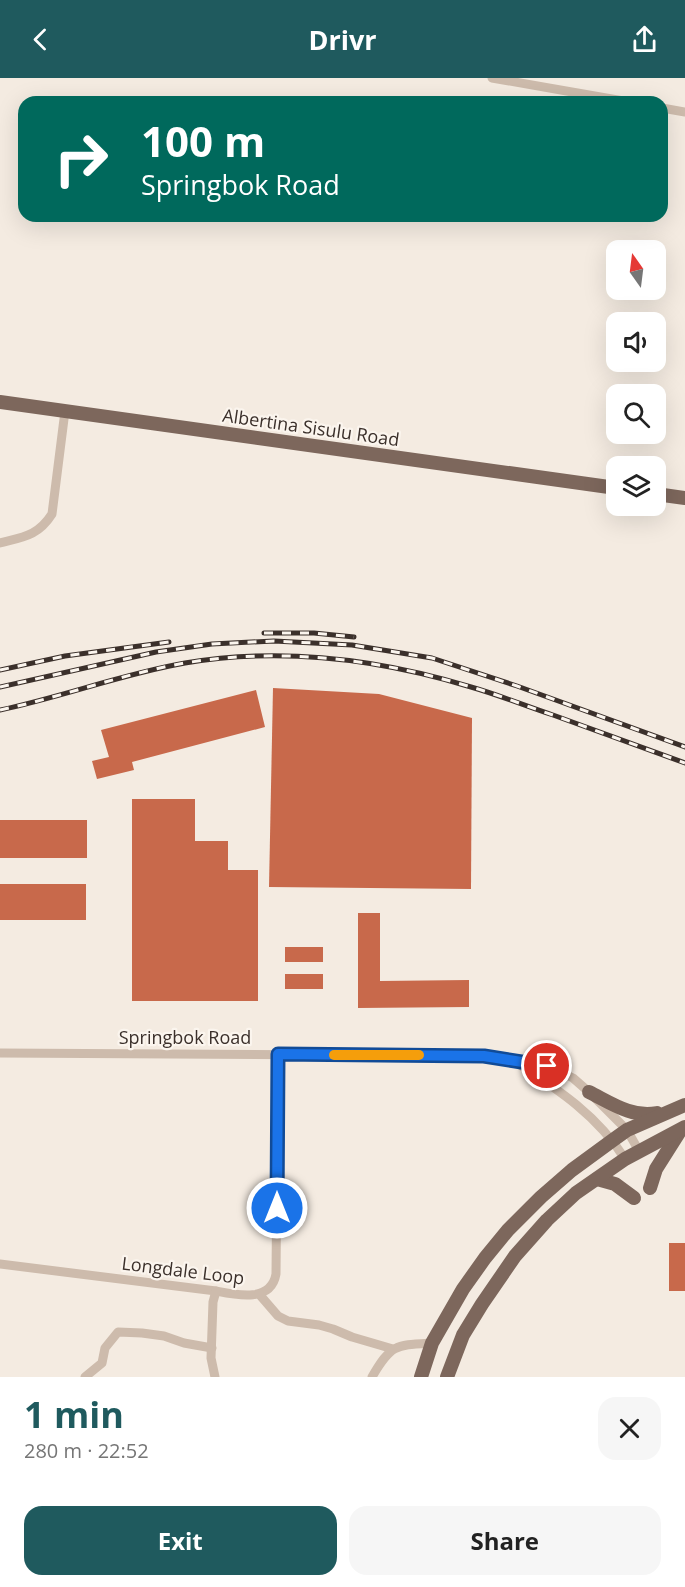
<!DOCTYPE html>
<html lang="en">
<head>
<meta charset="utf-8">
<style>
	body { margin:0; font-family:"Open Sans",sans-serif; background:#f6f6f6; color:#222; height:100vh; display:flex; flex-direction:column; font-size:22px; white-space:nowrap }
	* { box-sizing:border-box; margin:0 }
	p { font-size:20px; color:#767676 }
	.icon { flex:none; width:33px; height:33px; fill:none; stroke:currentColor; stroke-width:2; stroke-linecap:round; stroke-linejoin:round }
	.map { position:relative; height:1299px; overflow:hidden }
	.sheet { display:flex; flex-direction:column; background:#fff; flex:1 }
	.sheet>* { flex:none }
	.hud { position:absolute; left:18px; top:18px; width:650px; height:126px; border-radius:18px; box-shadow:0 6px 24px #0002; background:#00695c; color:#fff; overflow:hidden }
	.needle { width:39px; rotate:346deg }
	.fabs { position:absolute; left:606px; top:162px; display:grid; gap:12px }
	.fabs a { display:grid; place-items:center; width:60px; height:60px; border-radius:12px; background:#fff; box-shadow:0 6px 24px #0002; font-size:30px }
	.pin { position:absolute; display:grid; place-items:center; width:51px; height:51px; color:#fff; margin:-26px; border:3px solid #fff; border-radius:50%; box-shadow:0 2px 6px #0007 }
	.me { position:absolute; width:66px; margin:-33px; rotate:0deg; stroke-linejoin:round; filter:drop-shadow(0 0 4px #0008) }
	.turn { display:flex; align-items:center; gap:21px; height:126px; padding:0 24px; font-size:27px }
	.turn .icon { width:78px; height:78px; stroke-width:2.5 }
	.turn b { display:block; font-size:42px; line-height:51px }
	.round { display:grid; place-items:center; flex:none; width:63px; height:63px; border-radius:18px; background:#f6f6f6 }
	.summary { display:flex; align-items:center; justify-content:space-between; height:102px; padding:0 24px }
	h1 { font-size:36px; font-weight:700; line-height:45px; color:#1f5a5e }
	.button { display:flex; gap:12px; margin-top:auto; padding:12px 24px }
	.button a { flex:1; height:69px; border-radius:18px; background:#1f5a5e; color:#fff; font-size:24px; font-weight:700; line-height:69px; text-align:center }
	.button a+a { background:#f6f6f6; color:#222 }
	header { display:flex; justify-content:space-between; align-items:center; height:78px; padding:0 24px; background:#1f5a5e; color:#fff; font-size:27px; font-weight:700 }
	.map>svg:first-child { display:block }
	.building { fill:#c8694b }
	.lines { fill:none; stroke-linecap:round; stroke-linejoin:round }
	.minor { stroke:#cdbbac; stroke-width:9 }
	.primary { stroke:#7d675c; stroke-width:14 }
	.rail-casing { stroke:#3b302b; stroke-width:5 }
	.rail { stroke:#fbf5ee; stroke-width:3; stroke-dasharray:9; stroke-linecap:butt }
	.route-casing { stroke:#114b97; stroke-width:15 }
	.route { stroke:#1a73e8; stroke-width:10 }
	.slow { stroke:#f59e0b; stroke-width:10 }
	.labels { text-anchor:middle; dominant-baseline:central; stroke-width:4.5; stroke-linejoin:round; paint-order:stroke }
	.street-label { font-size:18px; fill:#3b302b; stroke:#fbf5ee }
</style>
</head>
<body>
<header><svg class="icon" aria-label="back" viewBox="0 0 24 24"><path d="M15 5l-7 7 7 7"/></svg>Drivr<svg class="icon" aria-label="share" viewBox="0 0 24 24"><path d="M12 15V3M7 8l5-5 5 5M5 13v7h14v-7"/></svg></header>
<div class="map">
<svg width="685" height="1299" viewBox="0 0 685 1299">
	<rect width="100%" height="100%" fill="#f4ebe1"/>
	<g class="building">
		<path d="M273,610L379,616L472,640L471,811L269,809Z"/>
		<path d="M256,612L265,649L132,684L134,692L97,701L92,683L109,679L101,652Z"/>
		<path d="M132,721H195V763H228V792H258V923H132Z"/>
		<rect x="0" y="742" width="87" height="38"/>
		<rect x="0" y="806" width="86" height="36"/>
		<path d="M358,835H380V903L469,902V929L358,930Z"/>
		<rect x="285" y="869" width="38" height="15"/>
		<rect x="285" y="896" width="38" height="15"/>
		<rect x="669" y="1165" width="16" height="48"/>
	</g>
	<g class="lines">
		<g class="minor">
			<path d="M492,0L629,24"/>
			<path d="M662,30L685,34"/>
			<path d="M0,465C23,459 38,458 52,436L65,333"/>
			<path d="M0,975L484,978L547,988L573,1000L589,1014L627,1052L639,1073"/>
			<path d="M517,985C559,1012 598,1038 625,1081"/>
			<path d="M0,1186L216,1213C236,1217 271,1225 276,1196L278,976"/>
			<path d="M259,1216L278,1238L288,1243L319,1247L333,1251L352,1259L393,1271"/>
			<path d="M85,1299L102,1285L105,1270L118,1254L142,1255L164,1258L184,1265L212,1270"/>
			<path d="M215,1299L211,1280L213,1224L216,1213"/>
			<path d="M372,1299C391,1266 396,1267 432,1265"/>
		</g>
		<g class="primary">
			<path d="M0,324L616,410"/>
			<path d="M656,416L685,420"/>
			<path d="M589,1014C611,1025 632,1040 657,1035"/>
			<path d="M597,1101L615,1106L634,1120"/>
			<path d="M650,1110L656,1091L680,1053"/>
			<path d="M421,1299L432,1265L463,1211L485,1180L508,1152L541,1119L572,1092L613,1062L627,1052L685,1027"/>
			<path d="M447,1299L463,1257L482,1226L515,1178L547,1142L576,1115L625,1081L685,1049"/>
		</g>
		<g class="rail-casing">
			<g id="rail">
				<path d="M264,555H314L354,559"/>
				<path d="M0,592L65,578L169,564"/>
				<path d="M0,609L156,574L212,566L274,563L352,567L432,580L517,608L685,669"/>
				<path d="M0,632C62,619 122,596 185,585C281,569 379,581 471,609C499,617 526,628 553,637C597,653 641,669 685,685"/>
			</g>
		</g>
		<use href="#rail" class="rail"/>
	</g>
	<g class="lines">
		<g class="route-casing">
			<path id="route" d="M277,1130L278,976L484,978L547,988"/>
		</g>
		<use href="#route" class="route"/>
		<path class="slow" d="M334,977H419"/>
	</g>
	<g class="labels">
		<g class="street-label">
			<text transform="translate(311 349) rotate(8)">Albertina Sisulu Road</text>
			<text x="185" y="959">Springbok Road</text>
			<text transform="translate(183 1192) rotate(7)">Longdale Loop</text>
		</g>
	</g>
</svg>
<div class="fabs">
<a><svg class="needle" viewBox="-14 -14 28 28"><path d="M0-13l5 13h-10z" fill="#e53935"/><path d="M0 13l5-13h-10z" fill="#767676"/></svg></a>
<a><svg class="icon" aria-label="sound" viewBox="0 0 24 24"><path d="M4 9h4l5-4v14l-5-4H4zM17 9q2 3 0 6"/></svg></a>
<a><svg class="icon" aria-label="search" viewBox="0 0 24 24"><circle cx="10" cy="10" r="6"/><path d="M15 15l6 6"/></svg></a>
<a><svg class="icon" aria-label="layers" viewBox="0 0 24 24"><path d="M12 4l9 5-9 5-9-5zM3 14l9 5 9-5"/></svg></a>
</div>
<div class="pin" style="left:547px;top:988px;background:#d93025"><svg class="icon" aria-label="arrive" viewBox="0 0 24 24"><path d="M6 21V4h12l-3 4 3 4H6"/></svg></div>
<svg class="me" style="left:277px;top:1130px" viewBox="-20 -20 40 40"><circle r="17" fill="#1a73e8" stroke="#fff" stroke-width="3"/><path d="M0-11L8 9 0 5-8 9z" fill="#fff"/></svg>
<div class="hud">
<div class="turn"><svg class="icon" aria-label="right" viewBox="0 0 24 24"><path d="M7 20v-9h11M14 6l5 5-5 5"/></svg><div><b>100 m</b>Springbok Road</div></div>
</div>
</div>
<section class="sheet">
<div class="summary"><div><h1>1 min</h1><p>280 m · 22:52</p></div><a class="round"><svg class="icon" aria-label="close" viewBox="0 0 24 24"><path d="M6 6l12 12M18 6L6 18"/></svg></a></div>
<div class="button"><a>Exit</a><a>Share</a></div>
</section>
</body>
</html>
